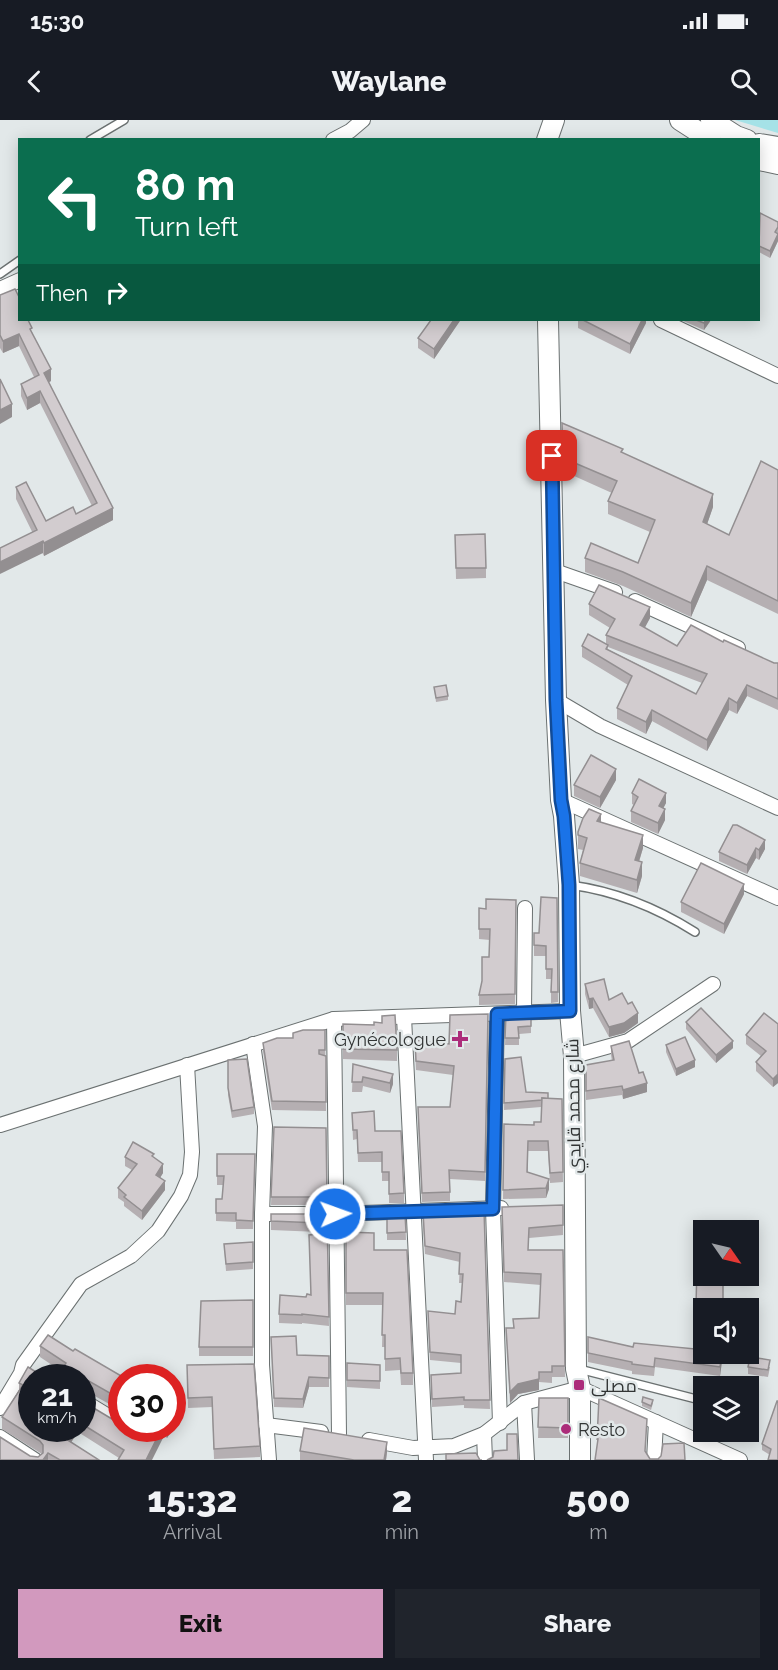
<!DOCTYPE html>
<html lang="en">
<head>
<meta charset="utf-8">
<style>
	body { margin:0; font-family:Raleway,Cairo,sans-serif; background:#20242c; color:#f1f3f6; height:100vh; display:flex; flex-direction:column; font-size:22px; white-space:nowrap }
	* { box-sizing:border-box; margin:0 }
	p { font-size:20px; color:#9ea1a6 }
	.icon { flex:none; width:33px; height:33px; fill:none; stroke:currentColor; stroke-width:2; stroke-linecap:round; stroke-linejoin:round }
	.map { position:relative; height:1340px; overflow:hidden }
	.drawer { display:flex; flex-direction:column; background:#171b24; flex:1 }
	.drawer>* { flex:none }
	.banner { position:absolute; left:18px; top:18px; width:742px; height:183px; border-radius:0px; box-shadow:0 3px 15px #0003; background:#0b6e4f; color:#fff; overflow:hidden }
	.needle { width:39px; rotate:124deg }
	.buttons { position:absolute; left:693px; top:1100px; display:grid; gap:12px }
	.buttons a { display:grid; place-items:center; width:66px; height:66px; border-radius:0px; background:#171b24; box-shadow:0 3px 15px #0003; font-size:30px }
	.speed { position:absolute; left:18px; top:1244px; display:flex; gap:12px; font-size:30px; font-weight:700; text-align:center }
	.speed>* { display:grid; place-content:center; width:78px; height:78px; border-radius:50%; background:#171b24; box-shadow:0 3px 15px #0003; line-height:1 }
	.speed small { font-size:15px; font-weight:400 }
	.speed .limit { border:9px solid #d22; background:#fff; color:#111 }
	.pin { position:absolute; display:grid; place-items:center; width:51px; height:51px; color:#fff; margin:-26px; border-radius:12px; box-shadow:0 3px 9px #0006 }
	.me { position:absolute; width:66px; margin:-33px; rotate:88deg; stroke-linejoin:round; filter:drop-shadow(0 0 4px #0008) }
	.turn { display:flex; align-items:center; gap:21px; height:126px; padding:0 18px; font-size:27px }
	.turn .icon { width:78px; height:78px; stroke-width:2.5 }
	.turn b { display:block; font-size:42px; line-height:51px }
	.then { display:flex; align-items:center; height:57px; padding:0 18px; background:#0003; gap:12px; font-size:22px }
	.eta { display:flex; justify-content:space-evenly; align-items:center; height:102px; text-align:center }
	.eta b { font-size:36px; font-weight:800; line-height:42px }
	.button { display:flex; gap:12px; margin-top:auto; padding:12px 18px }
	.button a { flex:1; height:69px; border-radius:0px; background:#d299be; color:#111; font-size:24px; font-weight:800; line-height:69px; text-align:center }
	.button a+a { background:#20242c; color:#f1f3f6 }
	.status { display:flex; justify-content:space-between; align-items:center; height:42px; padding:0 30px; background:#171b24; direction:ltr }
	.status svg { height:16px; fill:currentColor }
	header { display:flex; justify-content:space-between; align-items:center; height:78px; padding:0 18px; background:#171b24; font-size:27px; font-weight:800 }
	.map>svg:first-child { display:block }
	.green { fill:#a5e2e7 }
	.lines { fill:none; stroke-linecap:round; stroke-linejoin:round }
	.service-casing { stroke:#6b7171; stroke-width:10 }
	.minor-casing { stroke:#6b7171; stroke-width:16 }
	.secondary-casing { stroke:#6b7171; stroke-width:22 }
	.service { stroke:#fff; stroke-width:7 }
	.minor { stroke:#fff; stroke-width:14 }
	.secondary { stroke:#fff; stroke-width:20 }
	.wall { fill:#b5afb2; fill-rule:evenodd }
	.shaded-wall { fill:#938f91 }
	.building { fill:#d2cccf; stroke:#938f91; stroke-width:1.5 }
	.route-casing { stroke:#114b97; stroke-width:15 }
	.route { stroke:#1a73e8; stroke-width:10 }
	.poi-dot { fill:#ac2c7a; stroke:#e2e8e9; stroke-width:2 }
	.labels { text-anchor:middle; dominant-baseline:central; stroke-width:5; stroke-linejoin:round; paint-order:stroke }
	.poi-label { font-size:18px; fill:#323535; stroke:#e2e8e9; text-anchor:start }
	.street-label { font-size:18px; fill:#323535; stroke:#e2e8e9 }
</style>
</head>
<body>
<div class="status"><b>15:30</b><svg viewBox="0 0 49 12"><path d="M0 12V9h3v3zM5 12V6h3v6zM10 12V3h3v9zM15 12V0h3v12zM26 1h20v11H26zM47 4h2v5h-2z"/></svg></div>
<header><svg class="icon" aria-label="back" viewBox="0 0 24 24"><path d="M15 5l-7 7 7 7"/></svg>Waylane<svg class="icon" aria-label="search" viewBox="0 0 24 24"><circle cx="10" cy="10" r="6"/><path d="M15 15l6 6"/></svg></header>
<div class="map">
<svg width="778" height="1340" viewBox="0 0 778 1340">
	<rect width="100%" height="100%" fill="#e2e8e9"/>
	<path class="green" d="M735,0H778V13Z"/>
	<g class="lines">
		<g class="service-casing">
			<g id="service">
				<path d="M90,20L124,0"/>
				<path d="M0,154L20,140"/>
				<path d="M570,765C615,771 657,788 695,812"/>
				<path d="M579,1249L704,1281"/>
			</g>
		</g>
		<g class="minor-casing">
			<g id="minor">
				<path d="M333,20L350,11L363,0"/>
				<path d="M0,169L20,160"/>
				<path d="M661,200L778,256"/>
				<path d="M555,451L615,472"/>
				<path d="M635,481L738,528"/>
				<path d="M556,580L600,606L778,688"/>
				<path d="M561,680L778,778"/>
				<path d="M524,893L525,788"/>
				<path d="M497,894L493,1089L500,1303"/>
				<path d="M404,897L426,1340"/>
				<path d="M334,899L339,1314"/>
				<path d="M253,924L265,1006L262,1094V1245L269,1340"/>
				<path d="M574,936L628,921L713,864"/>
				<path d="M0,1005L334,899L570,891"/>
				<path d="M262,1094H335L501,1088"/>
				<path d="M82,1280L118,1302"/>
				<path d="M524,1283L527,1340"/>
				<path d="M0,1288L21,1253L23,1245L81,1164L131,1136L158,1111L181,1076L190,1055L192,1032L187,945"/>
				<path d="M266,1305L321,1312"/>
				<path d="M484,1314L485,1340"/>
				<path d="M0,1317L35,1340"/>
				<path d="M369,1320L413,1328L454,1326L484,1314L524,1283L580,1268L740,1340"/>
				<path d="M654,1340L656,1302"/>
			</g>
		</g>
		<g class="secondary-casing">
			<g id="secondary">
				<path d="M680,0L711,20"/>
				<path d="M711,0L736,16L747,20"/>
				<path d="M547,20L554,0"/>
				<path d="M759,24L778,27"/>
				<path d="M759,40L778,44"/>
				<path d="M548,200L556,580L561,680L564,696L569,765L570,891L574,936L576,1249L580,1268V1340"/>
			</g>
		</g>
		<use href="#service" class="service"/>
		<use href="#minor" class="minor"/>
		<use href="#secondary" class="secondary"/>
	</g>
	<g class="wall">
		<path d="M759,94L778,102V121L770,138L759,132Z"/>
		<path d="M0,175L32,212L51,261L49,262L113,400L44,436L16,379V367L46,401L76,394L92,386L40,283L27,290L21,276V264L34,257L19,226L3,233L0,228Z"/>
		<path d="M460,200L434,239L418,228V218Z"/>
		<path d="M578,200H646V203L630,234L578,208Z"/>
		<path d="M681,200H711L704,210Z"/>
		<path d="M562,303L623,333L713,387L707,404L729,415L778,350V494L707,460L691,497L623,466L585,452V438L638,443L650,412L608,394V381L612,373L563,351Z"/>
		<path d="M455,415L486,448V458L456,459Z"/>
		<path d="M589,484L650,498L644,508L677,526L723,522L774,543H778V590L747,576L737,594L729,590L707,631L652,601L646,614L617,599V588L628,565L582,537V526L606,524V515L610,508L589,495ZM608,527L702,563L696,574L608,529Z"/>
		<path d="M434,567L448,576V580L436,582Z"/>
		<path d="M616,660L600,688L574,676V665Z"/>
		<path d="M632,673L666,683L663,688L665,700L658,714L631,702V691L634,685L632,684Z"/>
		<path d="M601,702L643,728L639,742L642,756L637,773L580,756V743L583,730L578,729V712Z"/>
		<path d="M737,705L765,729L759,740L756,738L747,754L719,741V732Z"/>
		<path d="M744,774L724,814L681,792V782Z"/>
		<path d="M557,778L558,882L551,883V859H546V836H534V813H539Z"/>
		<path d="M516,780L515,884L479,885V875L489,837L490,820L479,819V809L486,789Z"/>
		<path d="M585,864L609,880L638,903L624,913L609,917L593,888L589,889L585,874Z"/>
		<path d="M488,894L485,1061L450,1059V1081L422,1082L418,996L450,987L453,955L416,950L415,929L449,924Z"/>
		<path d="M531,894V913L519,914V925H505L506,895Z"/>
		<path d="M686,902L733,928L716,943L686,909Z"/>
		<path d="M343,904L397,930V941L343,939Z"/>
		<path d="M778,904V963L773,967L756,951V942L761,936L746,924V915Z"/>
		<path d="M325,910L326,991L272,990L263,931V923L293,918Z"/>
		<path d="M666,925L695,947L676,956L666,932Z"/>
		<path d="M611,926L639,953L647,972L623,979L622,975L586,980V945L612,941L611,935Z"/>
		<path d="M505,939L526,972L548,979H562L563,1062L550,1063L548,1031H528V1052L549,1069L546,1078L503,1079L504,1004L534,1005L541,1002V987L504,990Z"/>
		<path d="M228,940L254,987V994L232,998L228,975Z"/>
		<path d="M353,944L393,964L390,973L363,966L362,972H352Z"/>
		<path d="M352,993L375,1011L404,1073V1083H389V1061H382V1042H358L357,1019L353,1020Z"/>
		<path d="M274,1007L326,1008L327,1085H271Z"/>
		<path d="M217,1034H255L253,1109H236V1102L216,1101V1079H222L223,1065H217Z"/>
		<path d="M125,1037H154L163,1053L160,1058L165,1070L142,1100L124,1086V1082L118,1078V1068L132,1050L125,1046Z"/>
		<path d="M563,1085V1115L529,1118L528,1130H563L565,1257H552V1263L539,1262V1270L518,1274L510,1283L506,1208H513V1199L539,1198L541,1165L504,1162L502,1087Z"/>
		<path d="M484,1090L490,1289L464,1288V1285L432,1287L431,1264L461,1253V1243L430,1240L428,1199L455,1194L461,1182L462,1163H459L460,1142L425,1134L423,1100Z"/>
		<path d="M271,1094H327L329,1206L302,1203V1204L279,1203V1194L310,1175L319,1112L271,1110Z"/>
		<path d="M387,1094H405L406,1120H387Z"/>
		<path d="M346,1112L374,1130L413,1253V1265H401L400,1250L385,1251V1227H382L383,1185H346Z"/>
		<path d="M253,1122V1149L226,1151L224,1124Z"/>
		<path d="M253,1180V1236H199V1227Z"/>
		<path d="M271,1217L297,1235L329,1236V1267H309L303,1288L274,1287Z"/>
		<path d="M588,1217L633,1227L722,1233L720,1256L655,1247L654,1256L632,1254V1251L588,1242Z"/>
		<path d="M40,1226L73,1231L122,1257V1291L82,1269V1257H64V1253L40,1237Z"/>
		<path d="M347,1243L380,1245V1269L347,1267Z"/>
		<path d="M187,1245L260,1326V1337L214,1339L212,1287L188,1288Z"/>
		<path d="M28,1247L32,1308H82V1281L122,1308H172L178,1300L167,1318L164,1316L119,1338L78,1312L71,1322L99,1340H0L30,1336L38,1337L42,1334L2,1309V1297L19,1271V1263Z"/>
		<path d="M748,1247H770L768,1257L748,1254Z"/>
		<path d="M539,1278H568V1318H538Z"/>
		<path d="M777,1281L778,1340L762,1330V1324Z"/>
		<path d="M642,1282L653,1283L651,1290L642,1286Z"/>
		<path d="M300,1331L387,1332L386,1340H300Z"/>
	</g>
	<g class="shaded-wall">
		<path d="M778,114V121L770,138V131Z"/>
		<path d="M454,200H460V201L434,239V229Z"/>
		<path d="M642,200H646V203L630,234V224Z"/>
		<path d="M706,200H711L704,210V203Z"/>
		<path d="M19,214V226L3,233V221Z"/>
		<path d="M51,249V261L44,265V253Z"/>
		<path d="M40,271V283L27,290V278Z"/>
		<path d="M12,284V297L0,304V290Z"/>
		<path d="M713,374V387L703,416V402Z"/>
		<path d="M113,388V400L44,436V423Z"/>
		<path d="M43,421V433L0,454V442Z"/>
		<path d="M707,446V460L691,497V483Z"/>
		<path d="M650,487V498L640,517V505Z"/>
		<path d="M747,565V576L737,594V583Z"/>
		<path d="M729,578V590L707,631V620Z"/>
		<path d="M652,590V601L646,614V602Z"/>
		<path d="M616,649V660L600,688V677Z"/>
		<path d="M666,673V683L659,697V686Z"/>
		<path d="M665,689V700L658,714V703Z"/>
		<path d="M601,694V708L597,701Z"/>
		<path d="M643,715V728L635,754V740Z"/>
		<path d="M765,720V729L759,740V730Z"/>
		<path d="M756,728V738L747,754V745Z"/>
		<path d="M642,742V756L637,773V760Z"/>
		<path d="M744,764V774L724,814V804Z"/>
		<path d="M593,878V888L589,889V879Z"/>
		<path d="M638,893V903L624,913L609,917V907Z"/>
		<path d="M733,921V928L716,943V935Z"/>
		<path d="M695,940V947L676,956V949Z"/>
		<path d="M393,954V964L390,973V963Z"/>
		<path d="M778,954V963L773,967V959Z"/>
		<path d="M647,963V972L623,979V970Z"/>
		<path d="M163,1044V1053L156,1064V1055Z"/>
		<path d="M549,1059V1069L546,1078V1068Z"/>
		<path d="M165,1061V1070L142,1100V1091Z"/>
		<path d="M722,1233V1242L720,1256V1247Z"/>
		<path d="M539,1252V1270L518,1274L510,1283V1272L518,1264Z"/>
		<path d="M309,1257V1267L303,1288V1279Z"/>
		<path d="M178,1289V1300L167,1318V1308H172V1298Z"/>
		<path d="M73,1308H78V1312L66,1330V1319Z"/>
		<path d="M162,1308H164V1316L152,1340H146Z"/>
		<path d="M387,1322V1332L386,1340H384Z"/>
		<path d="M48,1333V1340H43Z"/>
	</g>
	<g class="building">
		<path d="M760,93L778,102V107L775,112L778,114L770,131L759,126Z"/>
		<path d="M15,169L20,179V200H28L32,208L30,209L51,249L44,253L113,388L44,423L43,421L0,442V428L37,410L16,367L26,362L46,401L73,387L76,394L97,383L40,271L27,278L21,264L39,255L19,214L3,221L0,215V175Z"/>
		<path d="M431,200H454L434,229L418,218Z"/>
		<path d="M583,200H642L630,224Z"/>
		<path d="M696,200H706L704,203Z"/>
		<path d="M0,259L12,284L0,290Z"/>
		<path d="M562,303L623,329L621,332L713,374L703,402L729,415L761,341L778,350V481L707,446L691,483L623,452L585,438L591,423L638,443L655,400L608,381L617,361L563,338Z"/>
		<path d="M485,414L486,448H456L455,415Z"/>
		<path d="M599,465L650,487L640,505L677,526L691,505L723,522L724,520L774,543H778V579L747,565L737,583L729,578L707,620L652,590L646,602L617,588L632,556L582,526L588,514L608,525L606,529L696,574L707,554L606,515L615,499L589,484Z"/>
		<path d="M446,565L448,576L436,578L434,567Z"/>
		<path d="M591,635L616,649L600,677L574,665Z"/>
		<path d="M639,659L666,673L659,686L665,689L658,703L631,691L638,677L632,673Z"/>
		<path d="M589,689L601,694L597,701L643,715L635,740L642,742L637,760L580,743L587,718L578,715V712L583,698Z"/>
		<path d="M733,705H737L765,720L759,730L756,728L747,745L719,732Z"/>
		<path d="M701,743L744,764L724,804L681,782Z"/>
		<path d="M541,777L557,778L558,872H551L552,849H546V826L534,825V813H539Z"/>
		<path d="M486,779L516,780L515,874L479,875L482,861V837H489L490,809H479V788L486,789Z"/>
		<path d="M604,859L609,880L622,873L628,884L632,882L638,893L624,903L609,907L593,878L589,879L585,864Z"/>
		<path d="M701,888L733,921L716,935L686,902Z"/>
		<path d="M764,893L778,904V954L773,959L756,942L766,931L746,915Z"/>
		<path d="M488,894L485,1052L449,1050L450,1072L422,1073L418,987H450L454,946L416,941L415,920L449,924L450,895Z"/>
		<path d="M531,894V906L518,907L519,918H505L506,895Z"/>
		<path d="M395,895L397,930L343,929V904L374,905V902L382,903V896Z"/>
		<path d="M303,910H325V930H319V934L326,936V982L272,981L263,923L277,918H293V913Z"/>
		<path d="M685,917L695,940L676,949L666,925Z"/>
		<path d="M629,921L639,953L643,952L647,963L623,970L622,966L586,971V945L614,940L611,926Z"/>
		<path d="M521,937L526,972L548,973V979L542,978V980L504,983L505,939Z"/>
		<path d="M247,939L254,987L232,991L228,968V940Z"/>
		<path d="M353,944L393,954L390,963L363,957L362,962H352Z"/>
		<path d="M542,978L562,979L563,1052L550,1053L548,1021H528L527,1052L549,1059L546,1068L503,1070L504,1004L534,1005V1002H541Z"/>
		<path d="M374,991L375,1011H401L404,1073L389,1074V1052H382V1032L358,1033L357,1010H353L352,993Z"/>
		<path d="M274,1007L326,1008L327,1077H271Z"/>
		<path d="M133,1022L154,1034L152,1036L163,1044L156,1055L165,1061L142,1091L124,1077L126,1075L118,1068L137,1044L125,1037Z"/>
		<path d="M217,1034H255L253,1101L236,1100V1093H216V1079H222L224,1056H217Z"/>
		<path d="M563,1085V1105L529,1108L528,1130H563L565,1246H552V1252H539V1259L518,1264L510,1272L506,1208H514L513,1199L539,1198L541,1154L504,1152L502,1087Z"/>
		<path d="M484,1090L490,1280H464V1277L432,1279L431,1255L461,1253V1235L430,1232L428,1191L455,1194L456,1181L461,1182L463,1154H459L460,1133L425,1126L423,1092Z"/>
		<path d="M271,1094H327L329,1197L302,1194V1195L279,1194L280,1175L306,1177L307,1174L311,1175L309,1115L319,1114V1103L271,1101Z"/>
		<path d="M387,1094H405L406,1112L387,1113Z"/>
		<path d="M346,1112L374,1113V1130H407L413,1253H401L400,1238L385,1239V1215H382L383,1173H346Z"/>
		<path d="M253,1122V1142L226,1144L224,1124Z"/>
		<path d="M697,1144H704V1155H723V1188H704V1233H722L720,1247L655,1238L654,1247L632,1244V1242L588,1233V1217L633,1227L634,1223L695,1229Z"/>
		<path d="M253,1180V1227H199L201,1181Z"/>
		<path d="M48,1215L73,1231L75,1229L123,1257H122V1280L64,1247L66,1243L40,1226Z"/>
		<path d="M296,1216L297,1235L329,1236V1258L309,1257L303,1279L274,1278L271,1217Z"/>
		<path d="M750,1237L770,1240L768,1250L748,1247Z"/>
		<path d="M347,1243L380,1245V1261L347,1260Z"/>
		<path d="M254,1244L260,1326L214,1329L212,1277L188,1278L187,1245Z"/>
		<path d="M28,1247L44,1257H32V1308H73L66,1319L99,1340H60L48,1333L43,1340H0V1317L30,1336L38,1337L43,1333V1325L40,1321L2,1297L23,1265L19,1263Z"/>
		<path d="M643,1277L653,1280L651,1286L642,1282Z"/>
		<path d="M539,1278H568V1308L538,1307Z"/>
		<path d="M599,1278L647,1299L645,1331L650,1339H658L661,1336L663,1324L684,1323L685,1340H595L598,1319H597Z"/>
		<path d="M82,1281L122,1305V1308H162L146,1340H118L124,1330L82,1304Z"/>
		<path d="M777,1281H778V1340H768L771,1329L762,1324Z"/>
		<path d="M172,1285L178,1289L172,1298Z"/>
		<path d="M304,1308L387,1322L384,1340H354L300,1331Z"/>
		<path d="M507,1314H517L518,1340H487L493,1337L494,1331L507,1330Z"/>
		<path d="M476,1333L480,1340H482H446V1334Z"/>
	</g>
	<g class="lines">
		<g class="route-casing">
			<path id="route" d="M335,1094L493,1089L497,894L570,891L569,765L564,696L561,680L556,580L552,336"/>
		</g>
		<use href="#route" class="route"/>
	</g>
	<g class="poi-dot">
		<path d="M457 910h6v6h6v6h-6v6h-6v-6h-6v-6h6z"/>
		<rect x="573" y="1259" width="12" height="12" rx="3"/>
		<circle cx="566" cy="1309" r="6"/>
	</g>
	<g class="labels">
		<g class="poi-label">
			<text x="446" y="919" text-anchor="end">Gynécologue</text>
			<text x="591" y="1265">مصلى</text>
			<text x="578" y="1309">Resto</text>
		</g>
		<g class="street-label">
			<text transform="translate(573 986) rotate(-91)">شارع محمد قايدي</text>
		</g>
	</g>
</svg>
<div class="buttons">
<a><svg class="needle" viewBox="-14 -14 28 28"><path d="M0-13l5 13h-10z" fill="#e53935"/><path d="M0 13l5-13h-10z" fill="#9ea1a6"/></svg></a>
<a><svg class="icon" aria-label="sound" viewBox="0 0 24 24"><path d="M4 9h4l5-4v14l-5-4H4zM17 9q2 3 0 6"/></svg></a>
<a><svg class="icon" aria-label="layers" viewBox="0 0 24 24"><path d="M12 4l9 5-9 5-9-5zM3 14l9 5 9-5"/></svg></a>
</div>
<div class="speed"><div>21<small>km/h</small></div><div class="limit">30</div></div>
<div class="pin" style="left:552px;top:336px;background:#d93025"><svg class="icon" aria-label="arrive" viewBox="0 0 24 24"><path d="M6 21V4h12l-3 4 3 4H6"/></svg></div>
<svg class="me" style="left:335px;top:1094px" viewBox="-20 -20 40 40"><circle r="17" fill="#1a73e8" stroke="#fff" stroke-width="3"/><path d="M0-11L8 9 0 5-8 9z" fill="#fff"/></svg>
<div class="banner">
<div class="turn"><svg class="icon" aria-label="left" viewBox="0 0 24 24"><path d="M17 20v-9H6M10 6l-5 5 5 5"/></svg><div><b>80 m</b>Turn left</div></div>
<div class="then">Then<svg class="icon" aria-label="right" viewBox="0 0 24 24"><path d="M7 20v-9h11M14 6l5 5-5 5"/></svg></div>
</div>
</div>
<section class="drawer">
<div class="eta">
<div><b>15:32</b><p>Arrival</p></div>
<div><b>2</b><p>min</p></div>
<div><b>500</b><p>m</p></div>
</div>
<div class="button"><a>Exit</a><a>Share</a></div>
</section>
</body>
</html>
